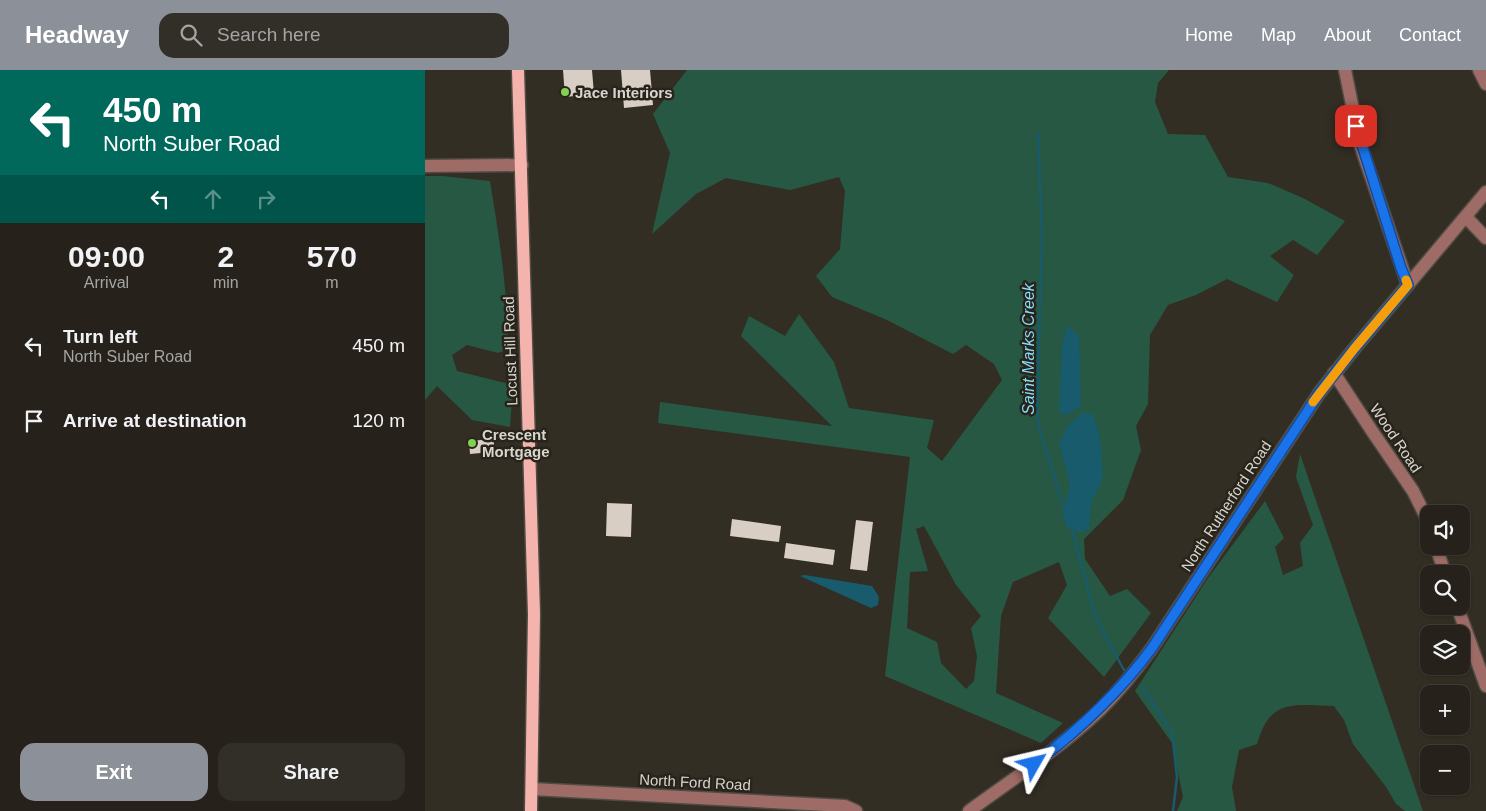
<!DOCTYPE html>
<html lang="en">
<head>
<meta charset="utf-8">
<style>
	body { margin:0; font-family:Helvetica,sans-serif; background:#322f28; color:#f1f3f6; height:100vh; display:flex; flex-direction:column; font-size:19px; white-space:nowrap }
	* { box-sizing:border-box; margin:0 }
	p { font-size:16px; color:#a4a4a3 }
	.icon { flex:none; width:28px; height:28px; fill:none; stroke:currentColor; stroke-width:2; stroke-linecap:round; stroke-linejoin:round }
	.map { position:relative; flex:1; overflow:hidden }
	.panel { display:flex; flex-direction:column; background:#26221b; width:425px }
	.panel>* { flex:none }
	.guide { background:#00695c; color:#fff; overflow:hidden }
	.controls { position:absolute; left:995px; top:435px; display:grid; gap:10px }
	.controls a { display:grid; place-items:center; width:50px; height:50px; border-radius:10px; background:#26221b; box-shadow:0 1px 4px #0004,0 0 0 1px #423f3a; font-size:25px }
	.pin { position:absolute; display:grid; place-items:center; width:42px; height:42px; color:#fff; margin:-21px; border-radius:10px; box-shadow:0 2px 8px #0006 }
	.me { position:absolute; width:55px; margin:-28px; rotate:53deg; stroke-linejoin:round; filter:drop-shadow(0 0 4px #0008) }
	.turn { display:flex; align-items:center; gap:18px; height:105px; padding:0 20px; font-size:22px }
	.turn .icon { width:65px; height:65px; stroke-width:2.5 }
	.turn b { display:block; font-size:35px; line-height:42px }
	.lanes { display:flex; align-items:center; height:48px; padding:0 20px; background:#0003; justify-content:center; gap:25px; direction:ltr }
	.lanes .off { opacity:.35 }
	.eta { display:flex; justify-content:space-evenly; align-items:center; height:85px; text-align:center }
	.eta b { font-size:30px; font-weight:700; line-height:35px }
	.button { display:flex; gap:10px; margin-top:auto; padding:10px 20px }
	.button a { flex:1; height:58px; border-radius:15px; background:#8c9099; color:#fff; font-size:20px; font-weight:700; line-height:58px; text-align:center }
	.button a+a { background:#322f28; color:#f1f3f6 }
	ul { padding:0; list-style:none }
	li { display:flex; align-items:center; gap:15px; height:75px; padding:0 20px }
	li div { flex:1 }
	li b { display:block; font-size:19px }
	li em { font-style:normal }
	header { display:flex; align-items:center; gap:30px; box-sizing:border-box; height:70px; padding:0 25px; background:#8c9099; color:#fff }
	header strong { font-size:24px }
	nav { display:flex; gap:28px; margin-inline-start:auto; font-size:18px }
	.search { width:350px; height:45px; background:#322f28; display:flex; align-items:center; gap:12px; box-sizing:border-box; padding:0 18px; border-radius:15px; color:#a4a4a3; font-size:19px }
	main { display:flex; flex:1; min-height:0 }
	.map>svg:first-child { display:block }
	.green { fill:#275843; fill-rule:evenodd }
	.water { fill:#175b6d }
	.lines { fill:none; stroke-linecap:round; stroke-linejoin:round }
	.stream { stroke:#175b6d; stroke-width:2.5 }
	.building { fill:#d9cec4 }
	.minor-casing { stroke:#504c43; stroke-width:15 }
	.major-casing { stroke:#504c43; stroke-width:15 }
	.minor { stroke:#9e6b66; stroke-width:12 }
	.major { stroke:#f4b3ad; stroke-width:12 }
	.route-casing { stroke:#114b97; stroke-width:12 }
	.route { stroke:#1a73e8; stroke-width:9 }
	.slow { stroke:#f59e0b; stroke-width:9 }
	.poi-dot { fill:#81d050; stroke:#28241b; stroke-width:2 }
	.labels { text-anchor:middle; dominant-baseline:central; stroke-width:5; stroke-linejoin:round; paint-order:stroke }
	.poi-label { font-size:15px; font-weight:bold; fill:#d7d5ce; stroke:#28241b; text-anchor:start }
	.street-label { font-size:15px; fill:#d7d5ce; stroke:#28241b }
	.water-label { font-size:16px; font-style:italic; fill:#84defb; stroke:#28241b }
</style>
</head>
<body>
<header>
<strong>Headway</strong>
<div class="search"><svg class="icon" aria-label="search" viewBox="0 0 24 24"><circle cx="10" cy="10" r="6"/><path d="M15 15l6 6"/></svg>Search here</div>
<nav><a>Home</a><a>Map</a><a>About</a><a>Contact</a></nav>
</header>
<main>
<section class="panel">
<div class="guide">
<div class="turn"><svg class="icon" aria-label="left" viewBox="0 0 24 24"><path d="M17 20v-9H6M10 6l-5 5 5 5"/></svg><div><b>450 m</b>North Suber Road</div></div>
<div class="lanes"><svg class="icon" aria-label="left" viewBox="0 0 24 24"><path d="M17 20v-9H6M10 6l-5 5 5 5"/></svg><svg class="icon off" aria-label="ahead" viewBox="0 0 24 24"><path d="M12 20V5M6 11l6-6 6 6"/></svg><svg class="icon off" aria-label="right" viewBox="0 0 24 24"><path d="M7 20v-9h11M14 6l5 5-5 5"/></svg></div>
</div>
<div class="eta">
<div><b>09:00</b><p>Arrival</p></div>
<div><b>2</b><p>min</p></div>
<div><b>570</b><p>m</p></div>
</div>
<ul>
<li><svg class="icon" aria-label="left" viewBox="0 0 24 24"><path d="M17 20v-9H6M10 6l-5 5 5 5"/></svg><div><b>Turn left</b><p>North Suber Road</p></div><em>450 m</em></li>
<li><svg class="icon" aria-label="arrive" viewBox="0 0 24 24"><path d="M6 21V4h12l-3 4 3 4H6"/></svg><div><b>Arrive at destination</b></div><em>120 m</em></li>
</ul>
<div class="button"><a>Exit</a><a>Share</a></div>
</section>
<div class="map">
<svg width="1061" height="741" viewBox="0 0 1061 741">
	<rect width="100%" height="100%" fill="#322e24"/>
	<g class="green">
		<path d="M262,0H744L733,13L730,32L743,64L780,65L803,107L843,113L878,128L920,151L892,185L868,170L845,186L869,205L852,232L802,209L771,225L743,235L725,265L723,334L711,356L716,380L698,430L659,469L660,489L685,526L702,519L726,543L679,607L623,548L642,515L634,492L588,512L576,546L571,623L638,653L616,673L460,606L485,387L233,353L235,332L407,356L316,266L324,246L360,266L374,244L409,292L424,338L509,350L502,378L517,391L577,310L569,294L541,275L528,284L462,250L407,227L391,206L415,179L420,121L414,107L365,120L301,108L271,124L227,164L245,83L228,44ZM499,456L531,515L556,546L546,558L552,586L549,611L541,619L516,593L512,572L482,558L485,502L503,501L491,459Z"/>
		<path d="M0,106H17L65,111C74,166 83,222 83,279L73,283L42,275L27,285L32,301L88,315L85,357L47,350L12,316L0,330Z"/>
		<path d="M875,384L998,741H980L971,734L961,717L928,674L919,650L909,636C868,635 845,628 832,674L814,680L807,717L811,741H752L758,727L747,673L710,621L783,508L840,431L859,468L850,477L858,505L878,496L875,473L888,455L871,407Z"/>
	</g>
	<g class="water">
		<path d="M642,256L654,265L656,337L641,345L634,341L637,276Z"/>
		<path d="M657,343L668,344L675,369L678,408L666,433L664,459L655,462L642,457L638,447L645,415L634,372L643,356Z"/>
		<path d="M380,505L447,516L454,527L453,535L446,538L375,506Z"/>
	</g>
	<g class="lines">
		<g class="stream">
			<path d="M613,63L617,167L612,339L614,357L640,442"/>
			<path d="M646,456L669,541L679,564L699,600"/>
			<path d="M717,616L747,663L752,707L748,741"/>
		</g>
	</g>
	<g class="building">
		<path d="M138,0H167L169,24L140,27Z"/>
		<path d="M196,0H225L228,35L199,38Z"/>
		<path d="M69,369V387L57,388L56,383L45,384L44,371Z"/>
		<path d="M182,433L207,434L206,467L181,466Z"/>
		<path d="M307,449L356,456L354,472L305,466Z"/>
		<path d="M431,450L448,452L442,501L425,499Z"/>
		<path d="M361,473L410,480L408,495L359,488Z"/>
	</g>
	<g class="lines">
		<g class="minor-casing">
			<g id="minor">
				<path d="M920,0L935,74L983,215"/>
				<path d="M1054,0L1061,14"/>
				<path d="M0,96L97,95"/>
				<path d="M1041,147L1061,168"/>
				<path d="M909,303L947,361L988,421L1004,453"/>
				<path d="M1011,476L1020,504"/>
				<path d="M1032,536L1061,616"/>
				<path d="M107,719L420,736L431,741"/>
				<path d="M544,741C588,709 635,678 675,640C694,621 711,600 727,578L895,322L929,279L1061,122"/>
			</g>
		</g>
		<g class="major-casing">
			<path id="major" d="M93,0L109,544L106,741"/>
		</g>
		<use href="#minor" class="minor"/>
		<use href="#major" class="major"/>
	</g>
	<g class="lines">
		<g class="route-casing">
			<path id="route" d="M609,694C654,660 694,623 727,578L895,322L929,279L983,215L976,198L931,56"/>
		</g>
		<use href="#route" class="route"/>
		<path class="slow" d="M888,332L929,279L983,215L981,210"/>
	</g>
	<g class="poi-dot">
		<circle cx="140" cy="22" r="5"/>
		<circle cx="47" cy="373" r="5"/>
	</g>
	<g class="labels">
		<g class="poi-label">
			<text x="150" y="22">Jace Interiors</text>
			<text x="57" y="364">Crescent<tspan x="57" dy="17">Mortgage</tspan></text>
		</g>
		<g class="street-label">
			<text transform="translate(85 281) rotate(-92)">Locust Hill Road</text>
			<text transform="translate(971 368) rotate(56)">Wood Road</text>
			<text transform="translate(801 436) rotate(-57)">North Rutherford Road</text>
			<text transform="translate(270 712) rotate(3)">North Ford Road</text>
		</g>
		<g class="water-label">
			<text transform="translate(603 279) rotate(-90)">Saint Marks Creek</text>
		</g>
	</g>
</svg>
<div class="controls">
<a><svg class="icon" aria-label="sound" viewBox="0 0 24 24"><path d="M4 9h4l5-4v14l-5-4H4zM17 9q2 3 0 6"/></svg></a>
<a><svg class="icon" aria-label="search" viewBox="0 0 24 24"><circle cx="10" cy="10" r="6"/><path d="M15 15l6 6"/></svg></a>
<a><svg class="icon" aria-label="layers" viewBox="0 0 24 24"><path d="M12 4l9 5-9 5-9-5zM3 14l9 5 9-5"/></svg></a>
<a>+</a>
<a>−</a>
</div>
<div class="pin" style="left:931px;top:56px;background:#d93025"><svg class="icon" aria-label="arrive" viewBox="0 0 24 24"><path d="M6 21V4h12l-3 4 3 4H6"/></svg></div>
<svg class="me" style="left:609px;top:694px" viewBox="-20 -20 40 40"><path d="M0-17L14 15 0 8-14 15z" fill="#1a73e8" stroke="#fff" stroke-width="4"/></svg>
</div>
</main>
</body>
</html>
